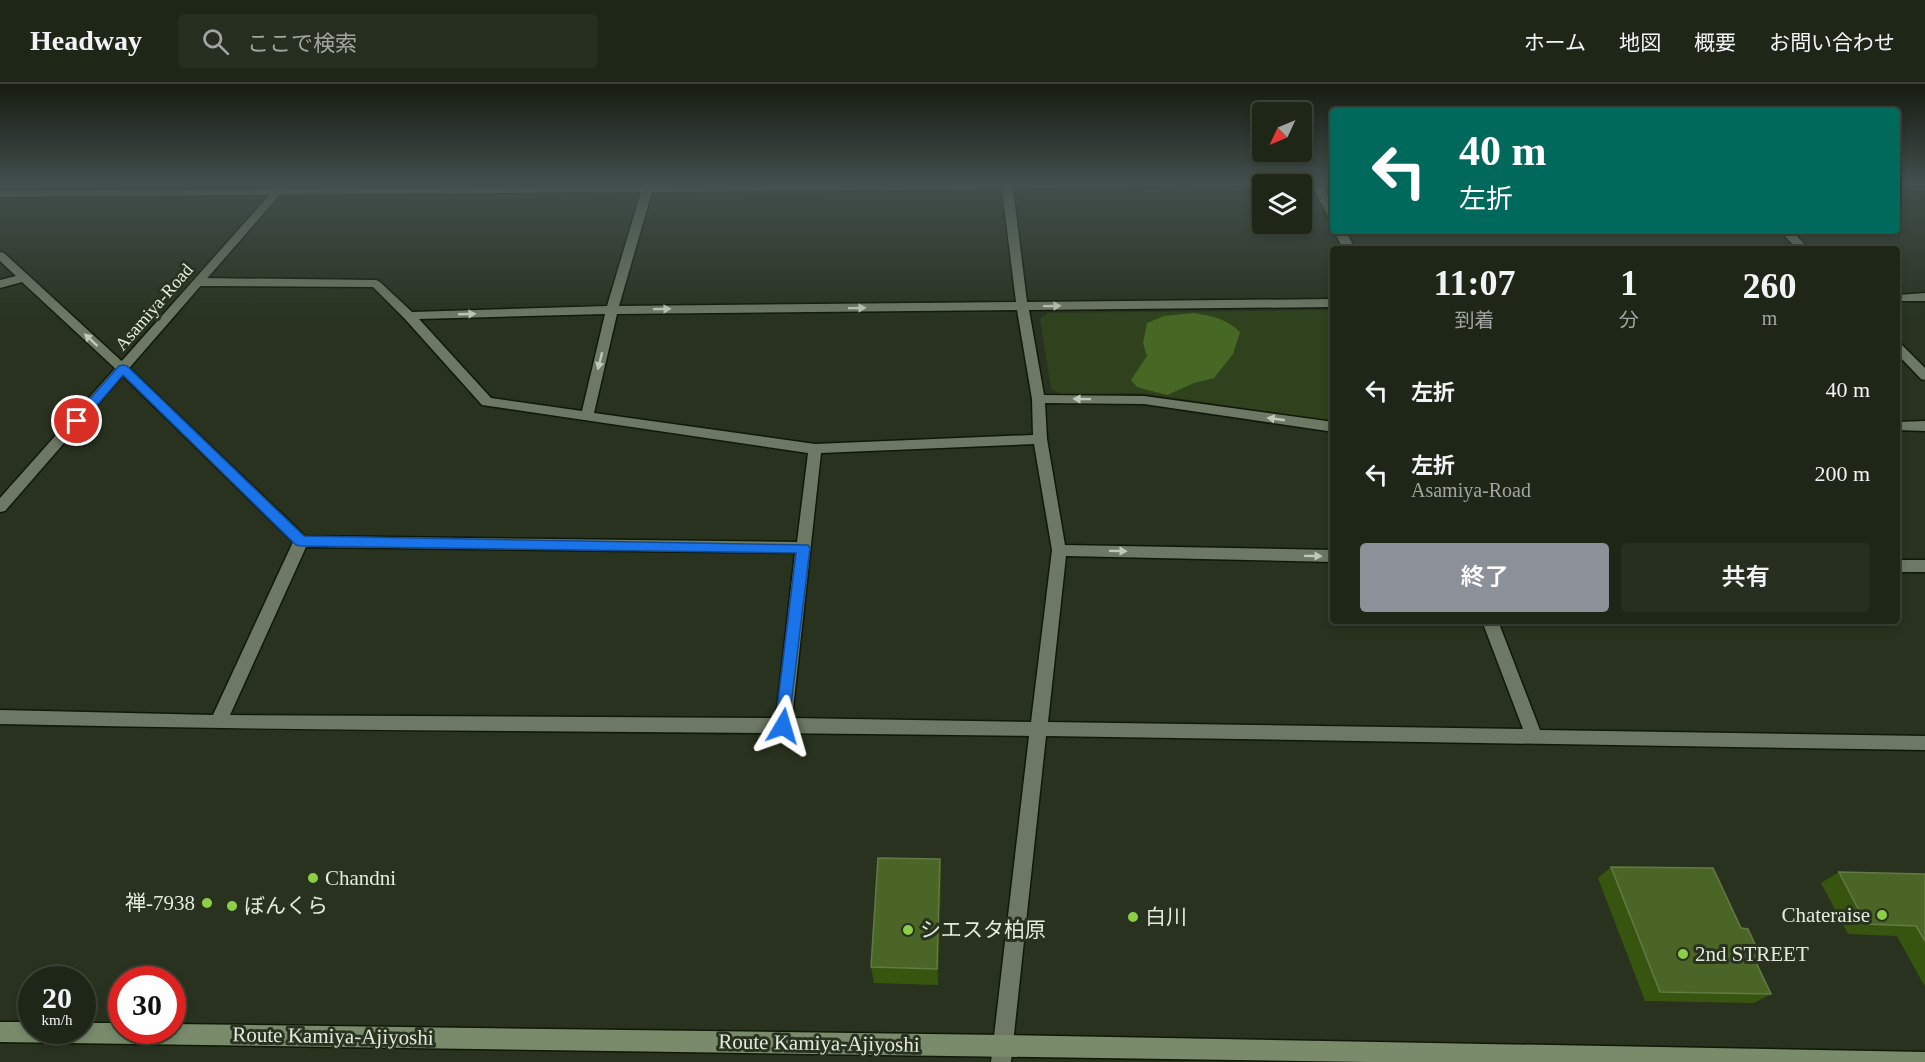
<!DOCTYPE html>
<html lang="ja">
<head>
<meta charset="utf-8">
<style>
	body { margin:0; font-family:"Times New Roman","Noto Sans JP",serif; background:#262e20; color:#f1f3f6; height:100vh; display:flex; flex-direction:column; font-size:22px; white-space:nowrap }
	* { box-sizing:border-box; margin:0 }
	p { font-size:20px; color:#a1a5a1 }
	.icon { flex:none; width:33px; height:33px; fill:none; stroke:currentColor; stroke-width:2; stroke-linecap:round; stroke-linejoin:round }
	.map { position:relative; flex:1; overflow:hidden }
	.details { position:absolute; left:1330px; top:162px; width:570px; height:378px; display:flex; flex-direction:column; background:#1e2617; border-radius:6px; box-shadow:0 3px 9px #0003,0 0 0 2px #3c4336 }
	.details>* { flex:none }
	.top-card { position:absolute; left:1330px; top:24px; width:570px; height:126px; border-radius:6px; box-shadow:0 3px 9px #0003,0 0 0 2px #3c4336; background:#00695c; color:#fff; overflow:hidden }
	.needle { width:39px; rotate:226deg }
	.buttons { position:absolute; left:1252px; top:18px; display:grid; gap:12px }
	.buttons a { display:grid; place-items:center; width:60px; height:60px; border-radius:6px; background:#1e2617; box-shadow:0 3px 9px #0003,0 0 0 2px #3c4336; font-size:30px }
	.speed { position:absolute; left:18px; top:882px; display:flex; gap:12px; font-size:30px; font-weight:700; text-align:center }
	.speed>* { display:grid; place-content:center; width:78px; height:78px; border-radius:50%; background:#1e2617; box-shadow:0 3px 9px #0003,0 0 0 2px #3c4336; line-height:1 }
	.speed small { font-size:15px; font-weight:400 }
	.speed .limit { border:9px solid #d22; background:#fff; color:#111 }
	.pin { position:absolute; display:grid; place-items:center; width:51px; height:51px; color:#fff; margin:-26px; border:3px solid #fff; border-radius:50%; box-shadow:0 2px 6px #0007 }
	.me { position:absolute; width:66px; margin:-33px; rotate:7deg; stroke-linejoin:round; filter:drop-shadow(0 0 4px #0008) }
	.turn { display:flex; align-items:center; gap:21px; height:126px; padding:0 30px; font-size:27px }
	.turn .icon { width:78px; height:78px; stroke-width:2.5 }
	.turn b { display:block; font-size:42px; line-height:51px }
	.eta { display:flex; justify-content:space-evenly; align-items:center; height:102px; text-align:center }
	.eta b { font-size:36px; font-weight:600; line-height:42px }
	.action { display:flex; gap:12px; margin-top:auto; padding:12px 30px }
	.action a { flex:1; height:69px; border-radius:6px; background:#8c9099; color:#fff; font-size:24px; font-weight:600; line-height:69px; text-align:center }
	.action a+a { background:#262e20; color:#f1f3f6 }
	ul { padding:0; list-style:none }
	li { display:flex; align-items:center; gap:18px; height:84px; padding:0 30px }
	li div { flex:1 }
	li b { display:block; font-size:22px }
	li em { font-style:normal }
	header { display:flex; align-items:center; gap:36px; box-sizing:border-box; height:84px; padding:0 30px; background:#1e2617; border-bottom:2px solid #3c4336 }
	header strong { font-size:28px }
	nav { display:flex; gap:33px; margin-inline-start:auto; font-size:21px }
	.search { width:420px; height:54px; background:#262e20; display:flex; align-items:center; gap:15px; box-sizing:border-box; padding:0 21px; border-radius:6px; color:#a1a5a1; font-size:22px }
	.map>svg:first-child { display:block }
	.green { fill:#2f421d }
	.forest { fill:#476824 }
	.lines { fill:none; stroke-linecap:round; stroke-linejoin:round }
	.minor-casing { stroke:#101908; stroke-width:3 }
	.tertiary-casing { stroke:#101908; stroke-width:3 }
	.secondary-casing { stroke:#101908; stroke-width:3 }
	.minor { fill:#6d7964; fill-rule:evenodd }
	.tertiary { fill:#6d7964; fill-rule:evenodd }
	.secondary { fill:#798b6b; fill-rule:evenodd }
	.wall { fill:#385510 }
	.shaded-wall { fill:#2a400c }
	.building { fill:#4a6526; stroke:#627a43; stroke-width:1.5 }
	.oneway { fill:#c0c8b9 }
	.route { fill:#1a73e8; stroke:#114b97; stroke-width:1.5 }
	.poi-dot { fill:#8cce45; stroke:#28321f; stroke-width:2 }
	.labels { text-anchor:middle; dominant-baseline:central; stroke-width:6; stroke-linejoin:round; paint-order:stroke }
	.street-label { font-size:18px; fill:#e3eade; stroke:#28321f }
	.near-poi-label { font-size:21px; fill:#e3eade; stroke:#28321f; text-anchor:start }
	.near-street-label { font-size:21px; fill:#e3eade; stroke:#28321f }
</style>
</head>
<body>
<header>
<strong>Headway</strong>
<div class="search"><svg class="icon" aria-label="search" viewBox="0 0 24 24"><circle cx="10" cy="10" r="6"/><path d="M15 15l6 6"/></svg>ここで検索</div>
<nav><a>ホーム</a><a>地図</a><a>概要</a><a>お問い合わせ</a></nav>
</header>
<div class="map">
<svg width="1925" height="978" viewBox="0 0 1925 978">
	<rect width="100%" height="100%" fill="#28321f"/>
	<path class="green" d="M1333,226V337L1143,309L1061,310L1051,305L1040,235L1048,229Z"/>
	<path class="forest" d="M1194,229C1213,232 1226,235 1240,248L1233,270L1214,294L1194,299L1167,311L1137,303L1131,296L1147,272L1143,259L1147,239L1164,232Z"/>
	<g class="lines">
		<g class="minor-casing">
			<g id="minor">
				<path d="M644,99H654V101L1334,99V102H1323L1334,123V137L1329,134L1312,102H1302V100L1013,105L1027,218L1334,215V223L1029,226L1044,311L1144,312L1334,338V348L1144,320L1045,319L1047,355L1065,461L1334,466V478L1066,472L1048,638L1523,645L1482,537H1498L1540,646L1925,652V666L1046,652L1011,978H991L1029,652C686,647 343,648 0,640V626L213,631L293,458L119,288L22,198L0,204V196L16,192L0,177V168L4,169L127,282L305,452L797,458L808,369L482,321L405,235L373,203L199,202L193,198L199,194L376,196L380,198L412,228L607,222L641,108L0,113V107L643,102ZM1002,105L1016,218L619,222L652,108ZM1017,226L1032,315L1033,351L815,360L594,329L617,230ZM605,230L582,327L491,314L419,235ZM1034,360L1052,466L1031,638L792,634L821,369ZM306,463L795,469L776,634L230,631Z"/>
				<path d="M1334,147H1346L1355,165H1343Z"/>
				<path d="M1780,147H1792L1809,165H1797Z"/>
				<path d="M1925,209V217H1898V211Z"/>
				<path d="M1898,260L1902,261L1925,284V296L1921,295L1898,271Z"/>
				<path d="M1925,337V347L1898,346V338Z"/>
				<rect x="1898" y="476" width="27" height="12"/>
			</g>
		</g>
		<g class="tertiary-casing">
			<path id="tertiary" d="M280,99H290L5,427L0,428V414Z"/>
		</g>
		<g class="secondary-casing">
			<path id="secondary" d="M0,938H32V946H82V939H122V946H172V940L1003,951L1925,968V978H1368L0,958Z"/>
		</g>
		<use href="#minor" class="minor"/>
		<use href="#tertiary" class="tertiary"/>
		<use href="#secondary" class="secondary"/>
	</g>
	<g class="wall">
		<path d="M940,775L941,794L938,901L874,899L871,883Z"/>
		<path d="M1611,783L1741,844L1762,876L1757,879L1771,910L1754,919L1645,917L1598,794Z"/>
		<path d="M1839,788L1925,790V903L1897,852L1848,850L1821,799Z"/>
	</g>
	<path class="shaded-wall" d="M940,775L941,794L938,901L937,885Z"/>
	<g class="building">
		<path d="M878,774L940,775L937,885L871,883Z"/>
		<path d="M1611,783L1713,784L1741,844L1748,845L1762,876H1755L1771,910L1660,908Z"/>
		<path d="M1839,788L1925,790V857L1916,842L1866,840Z"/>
	</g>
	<defs><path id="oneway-solid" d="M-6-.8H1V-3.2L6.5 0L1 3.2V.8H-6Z" transform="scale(1.5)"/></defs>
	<g class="oneway">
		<use href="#oneway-solid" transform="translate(1052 222) rotate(-1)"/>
		<use href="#oneway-solid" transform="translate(857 224) rotate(-1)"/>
		<use href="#oneway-solid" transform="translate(662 225) rotate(-1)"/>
		<use href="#oneway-solid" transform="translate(467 230) rotate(-2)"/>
		<use href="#oneway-solid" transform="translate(91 256) rotate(-137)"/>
		<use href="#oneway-solid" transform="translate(600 277) rotate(104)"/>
		<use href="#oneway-solid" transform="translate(1082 315) rotate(-179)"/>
		<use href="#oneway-solid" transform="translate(1276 335) rotate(-172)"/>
		<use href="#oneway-solid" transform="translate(1118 467) rotate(1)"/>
		<use href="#oneway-solid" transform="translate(1313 472) rotate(1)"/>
	</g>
	<linearGradient id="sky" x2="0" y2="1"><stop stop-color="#161c11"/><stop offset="0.42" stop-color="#424f4d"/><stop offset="1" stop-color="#424f4d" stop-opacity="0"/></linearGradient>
	<rect width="1925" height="236" fill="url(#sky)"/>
	<path class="route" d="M123,281L127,282L304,452L808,461L810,464L788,646L783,648L777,646L775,642L796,469L301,462L296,461L123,291L81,340H73V334L119,282Z"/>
	<g class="poi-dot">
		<circle cx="313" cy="794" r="6"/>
		<circle cx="207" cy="819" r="6"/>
		<circle cx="232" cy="822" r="6"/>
		<circle cx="1882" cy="831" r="6"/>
		<circle cx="1133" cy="833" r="6"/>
		<circle cx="908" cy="846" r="6"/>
		<circle cx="1683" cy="870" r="6"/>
	</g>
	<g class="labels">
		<g class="street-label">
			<text transform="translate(154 223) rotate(-49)">Asamiya-Road</text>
		</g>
		<g class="near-poi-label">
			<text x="325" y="794">Chandni</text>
			<text x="195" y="819" text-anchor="end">禅-7938</text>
			<text x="244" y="822">ぼんくら</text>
			<text x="1870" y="831" text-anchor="end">Chateraise</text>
			<text x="1145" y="833">白川</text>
			<text x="920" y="846">シエスタ柏原</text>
			<text x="1695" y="870">2nd STREET</text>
		</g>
		<g class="near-street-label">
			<text transform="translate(333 952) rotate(1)">Route Kamiya-Ajiyoshi</text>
			<text transform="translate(819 959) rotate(1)">Route Kamiya-Ajiyoshi</text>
		</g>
	</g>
</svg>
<div class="buttons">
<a><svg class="needle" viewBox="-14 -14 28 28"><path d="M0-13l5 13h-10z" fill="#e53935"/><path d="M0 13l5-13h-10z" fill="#a1a5a1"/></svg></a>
<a><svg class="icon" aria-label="layers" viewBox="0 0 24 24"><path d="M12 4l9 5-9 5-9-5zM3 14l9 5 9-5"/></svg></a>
</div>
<div class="speed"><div>20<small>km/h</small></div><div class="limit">30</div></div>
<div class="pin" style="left:77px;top:337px;background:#d93025"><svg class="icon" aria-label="arrive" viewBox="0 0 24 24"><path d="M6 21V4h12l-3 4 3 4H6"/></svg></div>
<svg class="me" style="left:783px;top:642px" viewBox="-20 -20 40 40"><path d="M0-17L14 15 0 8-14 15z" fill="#1a73e8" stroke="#fff" stroke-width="4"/></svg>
<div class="top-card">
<div class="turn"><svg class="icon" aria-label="left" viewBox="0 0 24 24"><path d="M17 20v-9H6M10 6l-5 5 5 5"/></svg><div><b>40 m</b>左折</div></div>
</div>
<section class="details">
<div class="eta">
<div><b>11:07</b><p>到着</p></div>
<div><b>1</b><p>分</p></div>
<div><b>260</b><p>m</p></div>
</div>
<ul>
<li><svg class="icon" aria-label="left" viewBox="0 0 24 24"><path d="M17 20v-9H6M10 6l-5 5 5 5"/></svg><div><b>左折</b></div><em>40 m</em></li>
<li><svg class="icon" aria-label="left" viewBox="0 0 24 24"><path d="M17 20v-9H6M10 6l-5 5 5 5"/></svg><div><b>左折</b><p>Asamiya-Road</p></div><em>200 m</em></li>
</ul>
<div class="action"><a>終了</a><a>共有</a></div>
</section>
</div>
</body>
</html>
